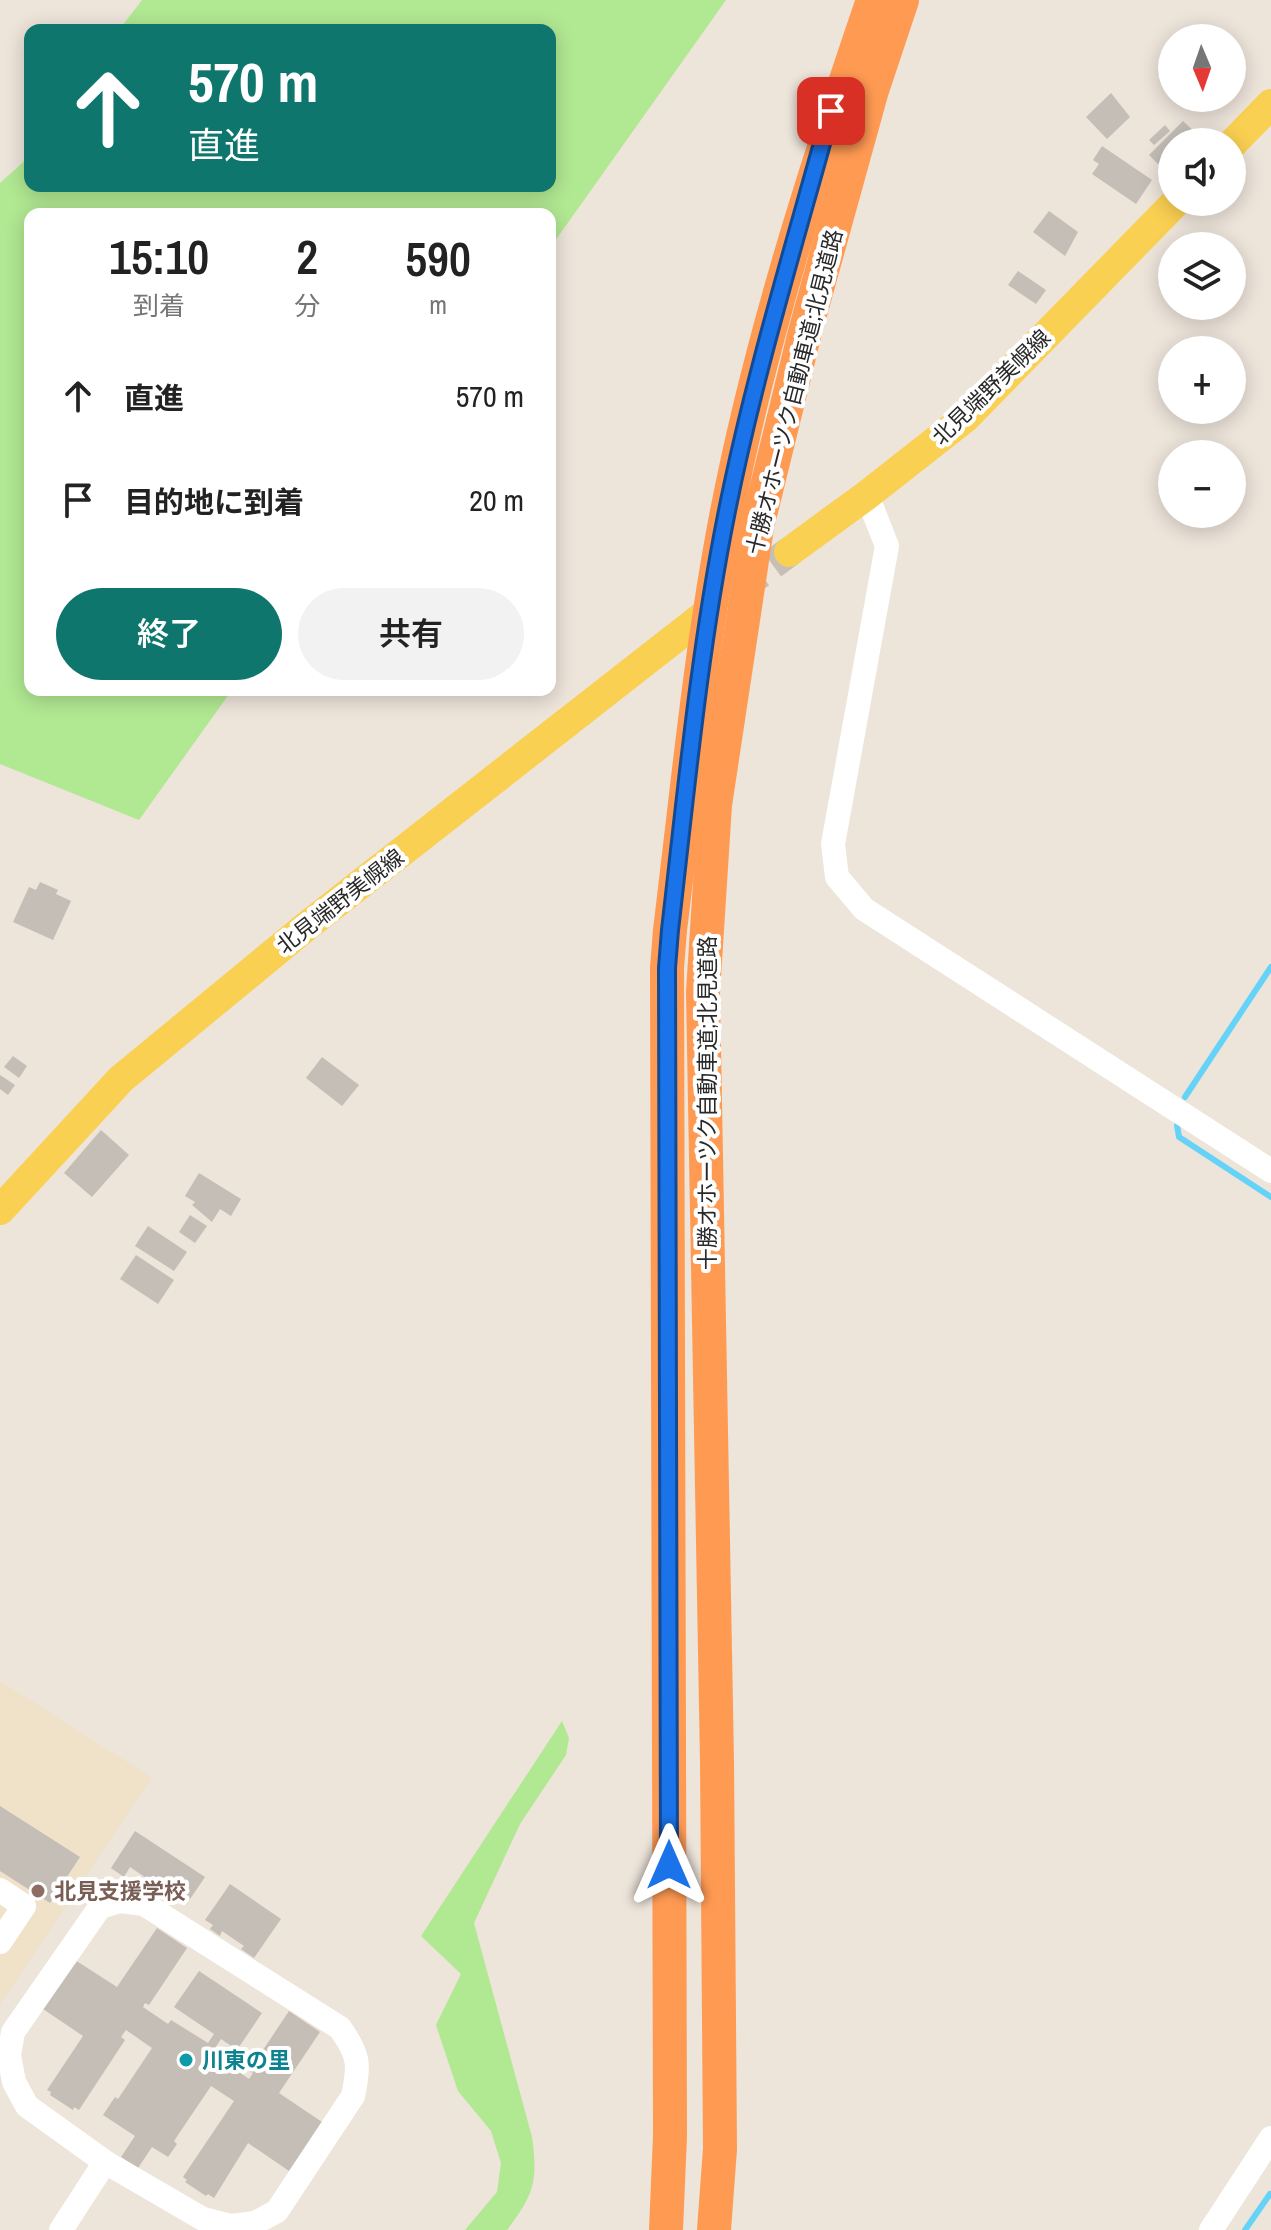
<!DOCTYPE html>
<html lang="ja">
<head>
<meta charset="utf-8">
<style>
	body { margin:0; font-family:"Archivo Narrow","Noto Sans JP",sans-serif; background:#f2f2f2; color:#222; height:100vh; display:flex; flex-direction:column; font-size:30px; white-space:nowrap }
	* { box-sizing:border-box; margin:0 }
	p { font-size:26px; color:#767676 }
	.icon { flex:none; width:44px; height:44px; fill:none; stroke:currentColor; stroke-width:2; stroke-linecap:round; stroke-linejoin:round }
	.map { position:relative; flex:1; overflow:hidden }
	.details { position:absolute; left:24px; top:208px; width:532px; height:488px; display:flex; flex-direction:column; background:#fff; border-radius:16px; box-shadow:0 4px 20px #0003 }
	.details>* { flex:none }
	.top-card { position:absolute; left:24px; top:24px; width:532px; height:168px; border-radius:16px; box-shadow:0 4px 20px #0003; background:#0f766e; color:#fff; overflow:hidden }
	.needle { width:52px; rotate:178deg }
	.tools { position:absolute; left:1158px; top:24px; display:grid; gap:16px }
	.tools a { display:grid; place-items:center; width:88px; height:88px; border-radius:50%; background:#fff; box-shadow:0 4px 20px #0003; font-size:40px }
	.pin { position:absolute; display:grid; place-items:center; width:68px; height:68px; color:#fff; margin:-34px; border-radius:16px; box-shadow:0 4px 12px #0006 }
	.me { position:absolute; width:88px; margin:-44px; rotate:0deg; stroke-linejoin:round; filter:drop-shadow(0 0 6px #0008) }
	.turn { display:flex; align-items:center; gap:28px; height:168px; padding:0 32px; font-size:36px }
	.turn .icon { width:104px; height:104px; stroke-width:2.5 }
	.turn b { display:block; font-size:56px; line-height:68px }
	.eta { display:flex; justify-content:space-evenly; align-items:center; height:136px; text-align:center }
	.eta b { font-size:48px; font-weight:600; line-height:56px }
	.button { display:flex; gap:16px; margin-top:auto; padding:16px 32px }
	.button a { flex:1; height:92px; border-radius:48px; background:#0f766e; color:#fff; font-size:32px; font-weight:600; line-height:92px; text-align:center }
	.button a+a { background:#f2f2f2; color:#222 }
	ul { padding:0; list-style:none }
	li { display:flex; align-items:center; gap:24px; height:104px; padding:0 32px }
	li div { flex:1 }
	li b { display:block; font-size:30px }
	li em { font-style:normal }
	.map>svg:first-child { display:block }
	.education { fill:#f0e2c8 }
	.green { fill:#b1e892 }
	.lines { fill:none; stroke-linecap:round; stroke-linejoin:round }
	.stream { stroke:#65d3f7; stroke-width:6 }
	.building { fill:#c4beb7 }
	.major-tunnel { stroke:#c6bfb7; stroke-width:30; stroke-dasharray:30 15; stroke-linecap:butt }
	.minor { stroke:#fff; stroke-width:24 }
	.major { stroke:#fad052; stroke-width:30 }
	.highway { stroke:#ff9a53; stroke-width:34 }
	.route-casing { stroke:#114b97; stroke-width:20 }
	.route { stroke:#1a73e8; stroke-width:14 }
	.education-dot { fill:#8d6e63; stroke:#fff; stroke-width:3 }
	.culture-dot { fill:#0f9aa8; stroke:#fff; stroke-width:3 }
	.labels { text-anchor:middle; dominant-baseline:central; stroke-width:8; stroke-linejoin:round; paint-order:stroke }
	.street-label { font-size:22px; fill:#292929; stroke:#fff }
	.education-label { font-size:22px; font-weight:bold; fill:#785e54; stroke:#fff; text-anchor:start }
	.culture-label { font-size:22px; font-weight:bold; fill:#0d838f; stroke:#fff; text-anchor:start }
</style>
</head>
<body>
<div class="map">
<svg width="1271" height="2230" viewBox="0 0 1271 2230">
	<rect width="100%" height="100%" fill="#ede4da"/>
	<path class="education" d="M0,1681L152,1778L0,2004Z"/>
	<g class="green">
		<path d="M142,0H726L550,248V214H30V690H232L139,820L0,764V183L30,156V186H550V30H119Z"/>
		<path d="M562,1721L569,1738L566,1755L520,1824L474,1923L532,2137C538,2182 534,2194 507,2230H465L497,2192L501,2163L491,2131L458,2091L436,2025L461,1974L421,1936Z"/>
	</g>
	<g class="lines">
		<g class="stream">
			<path d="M1185,1097L1271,967"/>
			<path d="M1177,1125L1179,1137L1271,1197"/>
			<path d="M1245,2230L1270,2194"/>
		</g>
	</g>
	<g class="building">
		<path d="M1111,93L1130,117L1107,139L1086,117Z"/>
		<path d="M1183,121L1203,140L1172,142V172L1169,175L1149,155Z"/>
		<path d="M1165,125L1170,131L1154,145L1149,140Z"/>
		<path d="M1102,146L1152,180L1136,204L1092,174L1099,164L1093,160Z"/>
		<path d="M1049,211L1078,232L1065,256L1033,232Z"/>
		<path d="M1018,271L1046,290L1036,304L1008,285Z"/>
		<path d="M40,882L58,890L56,894L71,901L53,940L13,922L29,887L36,890Z"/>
		<path d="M13,1056L27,1066L19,1078L4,1067Z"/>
		<path d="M322,1057L359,1085L342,1106L306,1078Z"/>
		<path d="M0,1075L15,1085L8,1095L0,1089Z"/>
		<path d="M101,1130L129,1155L92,1197L64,1173Z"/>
		<path d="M199,1173L241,1199L231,1216L220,1209L212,1222L192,1205L195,1202L185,1196Z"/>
		<path d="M190,1215L207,1226L195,1243L179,1232Z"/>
		<path d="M148,1226L187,1252L174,1271L135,1246Z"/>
		<path d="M136,1255L174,1280L158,1304L120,1279Z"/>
		<path d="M0,1806L80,1857L50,1903L0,1871Z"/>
		<path d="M135,1831L205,1877L186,1905L130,1867L124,1877L111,1868Z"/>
		<path d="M230,1884L281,1919L254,1958L241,1949L244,1946L222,1931L220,1936L210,1929L213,1925L205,1920Z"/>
		<path d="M157,1928L187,1948L149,2005L145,2003L143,2007L168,2024L171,2020L208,2043L214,2034L174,2007L199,1971L262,2013L237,2050L221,2039L215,2048L229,2058L226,2063L249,2079L253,2073L249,2071L289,2011L320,2032L279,2093L322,2122L289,2171L248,2143L214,2198L208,2194L206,2196L185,2182L187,2180L183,2177L234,2101L211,2086L174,2141L177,2144L168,2157L152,2147L138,2168L121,2157L135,2136L103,2115L115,2097L118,2099L152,2048L126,2030L121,2037L125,2040L79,2110L74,2107L73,2110L50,2095L51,2092L47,2090L83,2036L43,2009L75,1960L117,1987Z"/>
	</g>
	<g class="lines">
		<path class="major-tunnel" d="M736,591L789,552"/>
		<g class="minor">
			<path d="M867,495L887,546L833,844L837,877L864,909L1271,1171"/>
			<path d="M0,1890L24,1906L0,1942"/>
			<path d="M120,1901L144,1904L340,2028C359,2055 360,2064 353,2096L277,2211L255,2223L231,2226L203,2219L105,2162L27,2106L14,2082L9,2055L13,2032L100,1907Z"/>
			<path d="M61,2230L105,2162"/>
			<path d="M1211,2230L1271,2138"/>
		</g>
		<g class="major">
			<path d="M1232,144L1271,104"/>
			<path d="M789,552L867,495L965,418L1176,202"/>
			<path d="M0,1210L121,1079L308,925L702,617"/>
		</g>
		<g class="highway">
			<path d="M666,2230L670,2136L667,968L670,930C687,793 700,653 726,517C760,340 815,170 873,0"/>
			<path d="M714,2230L720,2149L717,1761L703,992L715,805L757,527L805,332L872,90L902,0"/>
		</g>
	</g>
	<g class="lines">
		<g class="route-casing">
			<path id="route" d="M669,1865L667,968L670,930C686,792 699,652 726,516C753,379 794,246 831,111"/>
		</g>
		<use href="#route" class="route"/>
	</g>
	<circle class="education-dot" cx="38" cy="1891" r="8"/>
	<circle class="culture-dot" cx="186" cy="2060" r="8"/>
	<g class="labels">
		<g class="street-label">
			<text transform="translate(991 387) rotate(-44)">北見端野美幌線</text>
			<text transform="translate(794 392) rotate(-76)">十勝オホーツク自動車道;北見道路</text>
			<text transform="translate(340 901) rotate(-38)">北見端野美幌線</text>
			<text transform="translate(707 1103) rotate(-90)">十勝オホーツク自動車道;北見道路</text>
		</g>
		<g class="education-label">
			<text x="54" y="1891">北見支援学校</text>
		</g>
		<g class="culture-label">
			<text x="202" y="2060">川東の里</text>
		</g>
	</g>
</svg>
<div class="tools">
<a><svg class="needle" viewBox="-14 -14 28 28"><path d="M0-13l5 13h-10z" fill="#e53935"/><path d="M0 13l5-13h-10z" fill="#767676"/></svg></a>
<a><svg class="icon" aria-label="sound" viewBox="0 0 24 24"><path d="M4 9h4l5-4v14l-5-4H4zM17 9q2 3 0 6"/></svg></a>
<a><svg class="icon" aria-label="layers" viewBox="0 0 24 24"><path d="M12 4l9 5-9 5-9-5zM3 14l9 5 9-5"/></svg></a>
<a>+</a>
<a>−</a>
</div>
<div class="pin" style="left:831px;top:111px;background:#d93025"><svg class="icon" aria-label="arrive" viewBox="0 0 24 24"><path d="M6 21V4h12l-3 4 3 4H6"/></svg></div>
<svg class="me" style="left:669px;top:1865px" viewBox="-20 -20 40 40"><path d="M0-17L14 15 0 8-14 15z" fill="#1a73e8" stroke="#fff" stroke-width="4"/></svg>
<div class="top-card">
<div class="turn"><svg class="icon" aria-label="ahead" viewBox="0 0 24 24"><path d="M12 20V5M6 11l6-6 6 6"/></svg><div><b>570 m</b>直進</div></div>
</div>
<section class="details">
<div class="eta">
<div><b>15:10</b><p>到着</p></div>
<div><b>2</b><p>分</p></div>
<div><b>590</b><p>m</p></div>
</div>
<ul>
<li><svg class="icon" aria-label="ahead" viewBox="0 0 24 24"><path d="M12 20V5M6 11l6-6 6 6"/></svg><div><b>直進</b></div><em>570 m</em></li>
<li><svg class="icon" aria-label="arrive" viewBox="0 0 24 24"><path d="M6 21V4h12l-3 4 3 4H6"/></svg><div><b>目的地に到着</b></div><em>20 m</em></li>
</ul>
<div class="button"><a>終了</a><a>共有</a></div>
</section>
</div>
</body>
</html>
